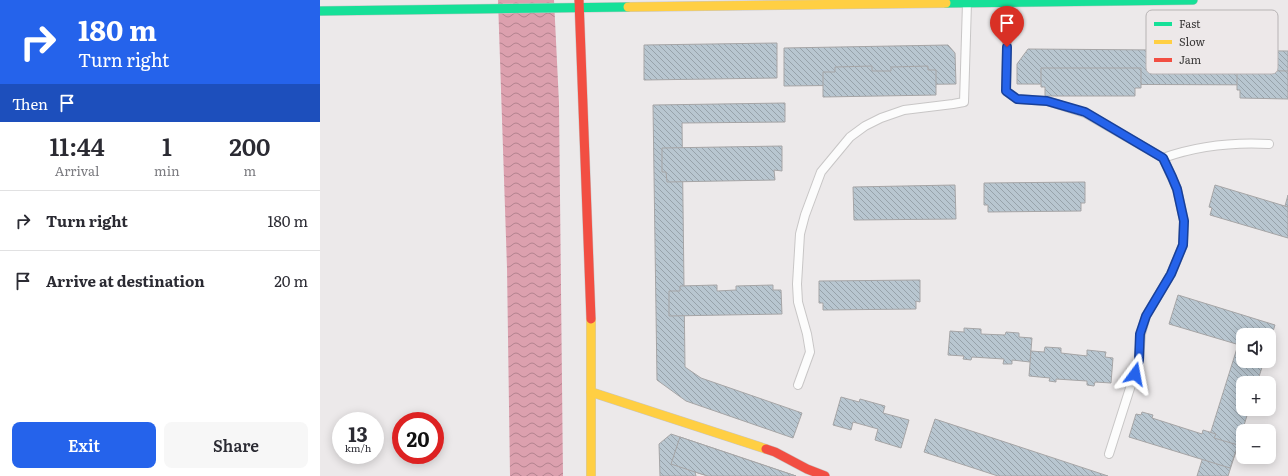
<!DOCTYPE html>
<html lang="en">
<head>
<meta charset="utf-8">
<style>
	body { margin:0; font-family:Literata,serif; background:#f7f7f7; color:#2b2b33; height:100vh; display:flex; flex-direction:column; font-size:15px; white-space:nowrap }
	* { box-sizing:border-box; margin:0 }
	p { font-size:13px; color:#7c7c81 }
	.icon { flex:none; width:22px; height:22px; fill:none; stroke:currentColor; stroke-width:2; stroke-linecap:round; stroke-linejoin:round }
	.map { position:relative; flex:1; overflow:hidden }
	.drawer { display:flex; flex-direction:column; background:#fff; width:320px }
	.drawer>* { flex:none }
	.top-card { background:#2563eb; color:#fff; overflow:hidden }
	.buttons { position:absolute; left:916px; top:328px; display:grid; gap:8px }
	.buttons a { display:grid; place-items:center; width:40px; height:40px; border-radius:8px; background:#fff; box-shadow:0 2px 10px #0003; font-size:20px }
	.speed { position:absolute; left:12px; top:412px; display:flex; gap:8px; font-size:20px; font-weight:700; text-align:center }
	.speed>* { display:grid; place-content:center; width:52px; height:52px; border-radius:50%; background:#fff; box-shadow:0 2px 10px #0003; line-height:1 }
	.speed small { font-size:10px; font-weight:400 }
	.speed .limit { border:6px solid #d22; background:#fff; color:#111 }
	.pin { position:absolute; display:grid; place-items:center; width:34px; height:34px; color:#fff; margin:-41px -17px; border-radius:50% 50% 50% 0; rotate:-45deg; box-shadow:0 0 4px #0007 }
	.pin .icon { rotate:45deg }
	.me { position:absolute; width:44px; margin:-22px; rotate:13deg; stroke-linejoin:round; filter:drop-shadow(0 0 3px #0008) }
	.turn { display:flex; align-items:center; gap:14px; height:84px; padding:0 12px; font-size:18px }
	.turn .icon { width:52px; height:52px; stroke-width:2.5 }
	.turn b { display:block; font-size:28px; line-height:34px }
	.then { display:flex; align-items:center; height:38px; padding:0 12px; background:#0003; gap:8px; font-size:15px }
	.eta { display:flex; justify-content:space-evenly; align-items:center; height:68px; text-align:center }
	.eta b { font-size:24px; font-weight:600; line-height:28px }
	.primary-button { display:flex; gap:8px; margin-top:auto; padding:8px 12px }
	.primary-button a { flex:1; height:46px; border-radius:8px; background:#2563eb; color:#fff; font-size:16px; font-weight:600; line-height:46px; text-align:center }
	.primary-button a+a { background:#f7f7f7; color:#2b2b33 }
	ul { padding:0; list-style:none }
	li { display:flex; align-items:center; gap:12px; height:60px; padding:0 12px; border-top:1px solid #e1e1e2 }
	li div { flex:1 }
	li b { display:block; font-size:15px }
	li em { font-style:normal }
	main { display:flex; flex:1; min-height:0 }
	.map>svg:first-child { display:block }
	.water { fill:url(#water-waves) }
	.building { fill:url(#building-back-hatch); stroke:#a6a5a6 }
	.lines { fill:none; stroke-linecap:round; stroke-linejoin:round }
	.lane-casing { stroke:#c8c6c6; stroke-width:10 }
	.fast-casing { stroke:#c8c6c6; stroke-width:10 }
	.slow-casing { stroke:#c8c6c6; stroke-width:10 }
	.jam-casing { stroke:#c8c6c6; stroke-width:10 }
	.lane { stroke:#fcfcfc; stroke-width:8 }
	.fast { stroke:#16e098; stroke-width:9 }
	.slow { stroke:#ffcf43; stroke-width:9 }
	.jam { stroke:#f24e42; stroke-width:9 }
	.route-casing { stroke:#184099; stroke-width:10 }
	.route { stroke:#2563eb; stroke-width:7 }
	.key { fill:#ede8e9; stroke:#b7b3b4; stroke-width:1 }
	.key-label { font-size:11px; fill:#3a3838 }
</style>
</head>
<body>
<main>
<section class="drawer">
<div class="top-card">
<div class="turn"><svg class="icon" aria-label="right" viewBox="0 0 24 24"><path d="M7 20v-9h11M14 6l5 5-5 5"/></svg><div><b>180 m</b>Turn right</div></div>
<div class="then">Then<svg class="icon" aria-label="arrive" viewBox="0 0 24 24"><path d="M6 21V4h12l-3 4 3 4H6"/></svg></div>
</div>
<div class="eta">
<div><b>11:44</b><p>Arrival</p></div>
<div><b>1</b><p>min</p></div>
<div><b>200</b><p>m</p></div>
</div>
<ul>
<li><svg class="icon" aria-label="right" viewBox="0 0 24 24"><path d="M7 20v-9h11M14 6l5 5-5 5"/></svg><div><b>Turn right</b></div><em>180 m</em></li>
<li><svg class="icon" aria-label="arrive" viewBox="0 0 24 24"><path d="M6 21V4h12l-3 4 3 4H6"/></svg><div><b>Arrive at destination</b></div><em>20 m</em></li>
</ul>
<div class="primary-button"><a>Exit</a><a>Share</a></div>
</section>
<div class="map">
<svg width="968" height="476" viewBox="0 0 968 476">
	<defs>
		<pattern id="water-waves" width="16" height="10" patternUnits="userSpaceOnUse"><rect width="16" height="10" fill="#dca0ae"/><path d="M0 5q4-4 8 0t8 0" fill="none" stroke="#b3838f"/></pattern>
		<pattern id="building-back-hatch" width="6" height="6" patternUnits="userSpaceOnUse"><rect width="6" height="6" fill="#b8c6d0"/><path d="M-1 5l2 2M0 0l6 6M5-1l2 2" fill="none" stroke="#97a2aa"/></pattern>
	</defs>
	<rect width="100%" height="100%" fill="#ece9ea"/>
	<path class="water" d="M178,0H234L239,103L243,476H190L187,268Z"/>
	<g class="building">
		<path d="M457,43V78L324,80V45Z"/>
		<path d="M628,45L635,53L636,84L464,86V48Z"/>
		<path d="M708,49L968,51V85L697,84V64Z"/>
		<path d="M552,66V71H571V67L608,66V70H616V95L503,97V72H515V67Z"/>
		<path d="M721,68H821V88H815V96H725V87H721Z"/>
		<path d="M917,70L968,71V99L920,98V90H917Z"/>
		<path d="M465,103V122L362,123L365,367L381,378L482,413L473,438L366,401L337,380L333,105Z"/>
		<path d="M462,146V171L454,170L455,180L347,182L346,172H342V148Z"/>
		<path d="M765,182V203H761V211L668,212V205H664V183Z"/>
		<path d="M635,185L636,219L534,220L533,187Z"/>
		<path d="M895,185L968,207V238L890,215L892,208L889,207Z"/>
		<path d="M968,195V207L965,206Z"/>
		<path d="M600,280V302L596,301V309L503,310V303H499V281Z"/>
		<path d="M397,285V291L416,290V286L453,285V290H461L462,314L349,316V291H360V286Z"/>
		<path d="M858,295L955,325L949,344V335H923V346L849,324Z"/>
		<path d="M644,328L661,329V334L685,335L686,332L699,333V337L712,338L710,362L692,360V364H683L684,359L652,357L651,360L643,359L644,356L628,355L630,331L644,332Z"/>
		<path d="M918,345L923,346V361H944L937,383H923V409H929L918,445L908,476H877Z"/>
		<path d="M725,347L741,348V353L767,356V350L786,352L785,357L793,358L791,383L775,382L774,386L767,385V381L736,379V382L729,381L730,378L709,376L711,351L724,352Z"/>
		<path d="M521,397L539,402L540,399L565,406L563,413L589,420L581,448L555,440L558,429L533,422L531,430L513,425Z"/>
		<path d="M822,412L833,415L832,418L882,434L883,430L896,434L894,438L918,445L910,468L809,437L816,414L821,415Z"/>
		<path d="M615,419L788,476H678L604,452Z"/>
		<path d="M351,434L360,437L476,476H388L375,472L376,476H340L339,444Z"/>
		<path d="M360,437L476,476H388L375,472L351,464Z"/>
	</g>
	<g class="lines">
		<g class="lane-casing">
			<g id="lane">
				<path d="M688,2L686,91L697,99L727,101L765,113L843,158L857,189L864,221L863,245L851,274L826,316L821,334L819,360L789,454"/>
				<path d="M843,158C877,146 913,142 949,144"/>
				<path d="M478,385L490,352L487,334L478,302L477,284L480,234L485,215L501,172L530,137L545,126L561,118L584,110L633,104L644,102L647,3"/>
			</g>
		</g>
		<g class="fast-casing">
			<g id="fast">
				<path d="M626,3L873,0"/>
				<path d="M0,11L308,7"/>
			</g>
		</g>
		<g class="slow-casing">
			<g id="slow">
				<path d="M308,7L626,3"/>
				<path d="M271,319V476"/>
				<path d="M271,392L446,449"/>
			</g>
		</g>
		<g class="jam-casing">
			<g id="jam">
				<path d="M259,0L271,319"/>
				<path d="M446,449L455,452L487,469L505,476"/>
			</g>
		</g>
		<use href="#lane" class="lane"/>
		<use href="#fast" class="fast"/>
		<use href="#slow" class="slow"/>
		<use href="#jam" class="jam"/>
	</g>
	<g class="lines">
		<g class="route-casing">
			<path id="route" d="M687,47L686,91L697,99L727,101L765,112L843,158L852,177L857,189L864,221L863,245L851,274L826,316L820,334L819,360L815,374"/>
		</g>
		<use href="#route" class="route"/>
	</g>
	<rect x="826" y="10" width="132" height="64" rx="6" class="key"/>
	<rect x="834" y="22" width="18" height="4" fill="#16e098"/>
	<rect x="834" y="40" width="18" height="4" fill="#ffcf43"/>
	<rect x="834" y="58" width="18" height="4" fill="#f24e42"/>
	<g class="key-label">
		<text x="859" y="28">Fast</text>
		<text x="859" y="46">Slow</text>
		<text x="859" y="64">Jam</text>
	</g>
</svg>
<div class="buttons">
<a><svg class="icon" aria-label="sound" viewBox="0 0 24 24"><path d="M4 9h4l5-4v14l-5-4H4zM17 9q2 3 0 6"/></svg></a>
<a>+</a>
<a>−</a>
</div>
<div class="speed"><div>13<small>km/h</small></div><div class="limit">20</div></div>
<div class="pin" style="left:687px;top:47px;background:#d93025"><svg class="icon" aria-label="arrive" viewBox="0 0 24 24"><path d="M6 21V4h12l-3 4 3 4H6"/></svg></div>
<svg class="me" style="left:815px;top:374px" viewBox="-20 -20 40 40"><path d="M0-17L14 15 0 8-14 15z" fill="#2563eb" stroke="#fff" stroke-width="4"/></svg>
</div>
</main>
</body>
</html>
